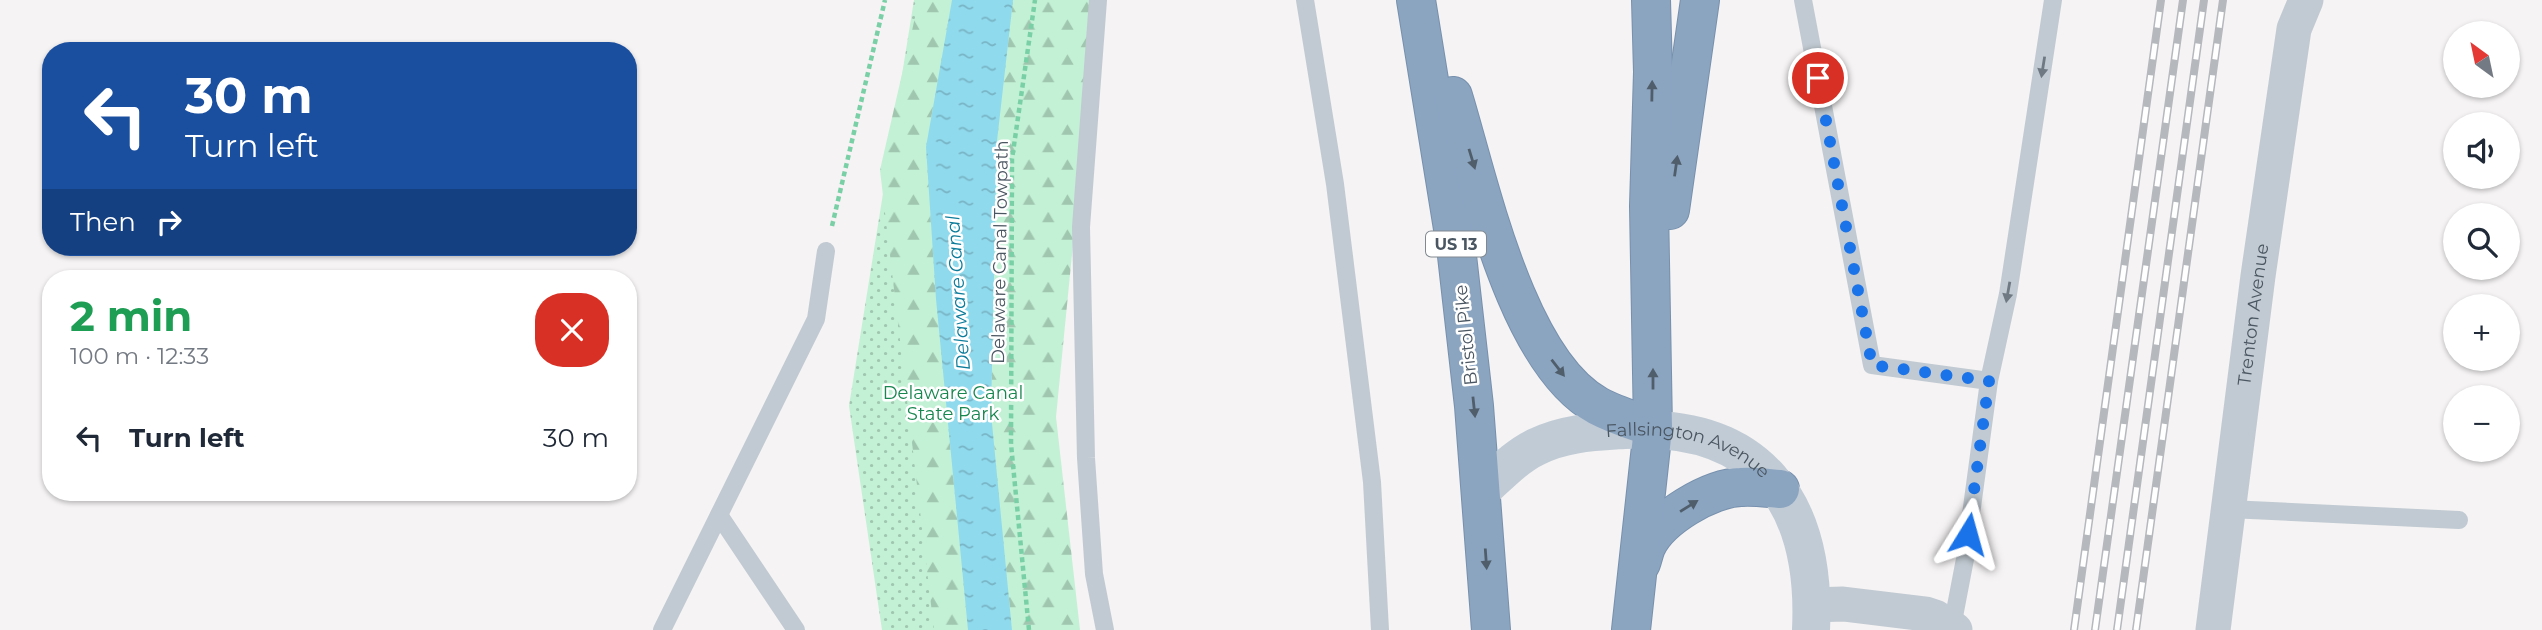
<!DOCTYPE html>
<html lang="en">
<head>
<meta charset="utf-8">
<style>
	body { margin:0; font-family:Montserrat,sans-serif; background:#f2f2f3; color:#1f2937; height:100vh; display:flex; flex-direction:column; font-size:26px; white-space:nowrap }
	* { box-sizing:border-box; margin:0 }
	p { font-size:23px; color:#747a83 }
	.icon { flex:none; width:38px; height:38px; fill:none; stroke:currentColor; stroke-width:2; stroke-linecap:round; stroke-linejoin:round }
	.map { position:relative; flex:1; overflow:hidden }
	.panel { position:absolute; left:42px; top:270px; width:595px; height:231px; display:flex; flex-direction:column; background:#fff; border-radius:28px; box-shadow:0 2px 5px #0004 }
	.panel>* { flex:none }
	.guide { position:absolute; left:42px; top:42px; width:595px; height:214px; border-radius:28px; box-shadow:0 2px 5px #0004; background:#1a4fa0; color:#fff; overflow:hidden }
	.needle { width:46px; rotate:327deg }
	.controls { position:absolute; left:2443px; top:21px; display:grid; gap:14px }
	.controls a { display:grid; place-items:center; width:77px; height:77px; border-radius:50%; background:#fff; box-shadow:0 2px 5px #0004; font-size:35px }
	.pin { position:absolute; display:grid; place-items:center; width:60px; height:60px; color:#fff; margin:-30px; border:4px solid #fff; border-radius:50%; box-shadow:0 2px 7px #0007 }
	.me { position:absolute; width:77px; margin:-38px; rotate:8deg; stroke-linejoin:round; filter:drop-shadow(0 0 5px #0008) }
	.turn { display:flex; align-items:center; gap:24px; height:147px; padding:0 28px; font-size:32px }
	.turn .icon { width:91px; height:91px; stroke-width:2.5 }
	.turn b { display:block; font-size:49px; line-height:60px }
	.then { display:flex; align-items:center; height:66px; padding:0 28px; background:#0003; gap:14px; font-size:26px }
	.round { display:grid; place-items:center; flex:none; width:74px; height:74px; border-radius:28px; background:#f2f2f3 }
	.overview { display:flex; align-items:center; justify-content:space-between; height:119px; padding:0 28px }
	h1 { font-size:42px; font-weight:700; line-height:52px; color:#1e9e55 }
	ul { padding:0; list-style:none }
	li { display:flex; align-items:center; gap:21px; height:98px; padding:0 28px }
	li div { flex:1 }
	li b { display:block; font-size:26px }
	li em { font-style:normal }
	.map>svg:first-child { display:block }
	.grass { fill:url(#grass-dots) }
	.forest { fill:url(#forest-firs) }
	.water { fill:url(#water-ripples) }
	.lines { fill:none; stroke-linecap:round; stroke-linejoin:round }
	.highway-casing { stroke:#7690ad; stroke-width:40 }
	.path { stroke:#7ad0a6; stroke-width:4.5; stroke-dasharray:5 3.5; stroke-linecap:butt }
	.lane { stroke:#c1cad2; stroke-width:18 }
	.street { stroke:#c1cad2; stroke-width:35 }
	.secondary { stroke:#c1cbd6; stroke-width:38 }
	.highway { stroke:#8ba5c1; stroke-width:38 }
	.rail-casing { stroke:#b5b8bd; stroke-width:8 }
	.rail { stroke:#fff; stroke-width:5; stroke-dasharray:16; stroke-linecap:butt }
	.oneway { fill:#6e7983 }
	.oneway2 { fill:#505e6b }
	.route { stroke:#1a73e8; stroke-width:12; stroke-dasharray:0 21.6 }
	.labels { text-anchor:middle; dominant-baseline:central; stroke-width:5; stroke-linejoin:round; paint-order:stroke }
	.shield { fill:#fff; stroke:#808990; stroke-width:2 }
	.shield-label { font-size:16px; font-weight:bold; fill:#4a5661 }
	.street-label { font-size:18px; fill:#4a5661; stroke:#fff }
	.park-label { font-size:18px; fill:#17864f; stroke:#fff }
	.water-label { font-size:19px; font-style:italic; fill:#0c7c9b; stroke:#fff }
</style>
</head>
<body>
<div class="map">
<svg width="2542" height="630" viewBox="0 0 2542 630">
	<defs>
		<pattern id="grass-dots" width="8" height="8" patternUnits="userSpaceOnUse" patternTransform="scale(1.75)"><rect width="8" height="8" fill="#c3f1d5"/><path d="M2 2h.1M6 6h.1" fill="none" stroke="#a0c6b0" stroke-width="1.8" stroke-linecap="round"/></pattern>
		<pattern id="forest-firs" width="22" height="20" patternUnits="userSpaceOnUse" patternTransform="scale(1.75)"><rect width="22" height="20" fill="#c3f1d5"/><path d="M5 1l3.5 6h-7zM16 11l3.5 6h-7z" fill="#a0c6b0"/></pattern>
		<pattern id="water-ripples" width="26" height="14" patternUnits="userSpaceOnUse" patternTransform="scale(1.75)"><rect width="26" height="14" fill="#90daee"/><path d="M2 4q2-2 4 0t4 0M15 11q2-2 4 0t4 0" fill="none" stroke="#78b4c4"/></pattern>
	</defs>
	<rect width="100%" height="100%" fill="#f5f3f3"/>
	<path class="grass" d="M914,0H1076L1051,286L1063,608L1066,630H882L849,406Z"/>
	<g class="forest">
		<path d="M919,0H952L926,147L936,299L968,630H934L880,170Z"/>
		<path d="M1013,0H1097L1056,417L1080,630H1012L991,413L997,141Z"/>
	</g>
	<path class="water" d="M952,0H1013L997,141L991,413L1012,630H968L936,299L926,147Z"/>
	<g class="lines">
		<g class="highway-casing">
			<g id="highway">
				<path d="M1416,0L1456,247L1474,406L1491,630"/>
				<path d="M1453,96C1479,181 1516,361 1598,406C1615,415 1635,421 1653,428"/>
				<path d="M1670,210L1700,0"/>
				<path d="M1641,563C1643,558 1644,552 1646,547C1659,518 1710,488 1741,487C1754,486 1767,488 1780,489"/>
				<path d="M1631,630L1653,428L1649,206L1653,72L1651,0"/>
			</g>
		</g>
		<g class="path">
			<path d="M832,226L885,0"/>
			<path d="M1029,630L1011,444L1012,159L1035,0"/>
		</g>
		<g class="lane">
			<path d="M1098,0L1081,227L1086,458L1094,574L1105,630"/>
			<path d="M1305,0L1335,184L1372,482L1380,630"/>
			<path d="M1803,0L1872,365L1989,381"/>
			<path d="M2229,509L2459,520"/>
			<path d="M719,515L796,630"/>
			<path d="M1952,627L1965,559L1989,381L2008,294L2053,0"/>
			<path d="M662,630L816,319L826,251"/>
		</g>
		<g class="street">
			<path d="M1812,605L1843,604L1926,614L1935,617L1955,630"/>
			<path id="s1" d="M2213,630L2258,276L2294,29L2306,0"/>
		</g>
		<path class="secondary" id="s2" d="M1481,491C1498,476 1515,457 1536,447C1564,433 1593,432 1624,430C1759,422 1817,502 1811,630"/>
		<use href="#highway" class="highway"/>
		<g class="rail-casing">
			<g id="rail">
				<path d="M2074,630L2161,0"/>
				<path d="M2095,630L2183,0"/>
				<path d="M2117,630L2204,0"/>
				<path d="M2136,630L2223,0"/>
			</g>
		</g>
		<use href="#rail" class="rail"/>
	</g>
	<defs><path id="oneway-solid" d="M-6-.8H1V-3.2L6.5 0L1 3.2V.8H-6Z" transform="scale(1.75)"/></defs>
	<g class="oneway">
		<use href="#oneway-solid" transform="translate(2043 67) rotate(99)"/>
		<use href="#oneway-solid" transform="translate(2008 292) rotate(100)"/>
	</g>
	<g class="oneway2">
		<use href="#oneway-solid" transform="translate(1652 91) rotate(-89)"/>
		<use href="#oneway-solid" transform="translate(1472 159) rotate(73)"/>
		<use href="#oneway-solid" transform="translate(1676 166) rotate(-82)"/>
		<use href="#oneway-solid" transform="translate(1558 368) rotate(52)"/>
		<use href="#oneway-solid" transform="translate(1653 379) rotate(-90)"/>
		<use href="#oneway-solid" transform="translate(1474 407) rotate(84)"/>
		<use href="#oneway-solid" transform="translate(1689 506) rotate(-32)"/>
		<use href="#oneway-solid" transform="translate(1486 559) rotate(86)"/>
	</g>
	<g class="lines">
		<path class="route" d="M1818,78L1872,365L1989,381L1968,534"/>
	</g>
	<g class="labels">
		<rect class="shield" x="1426" y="231.5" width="60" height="25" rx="5"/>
		<g class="shield-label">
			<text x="1456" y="244">US 13</text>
		</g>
		<g class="street-label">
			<text transform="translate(1000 252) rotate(-89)">Delaware Canal Towpath</text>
			<text stroke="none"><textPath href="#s1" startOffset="318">Trenton Avenue</textPath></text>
			<text transform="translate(1466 335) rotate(-96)">Bristol Pike</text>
			<text stroke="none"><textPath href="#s2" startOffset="229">Fallsington Avenue</textPath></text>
		</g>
		<g class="park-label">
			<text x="953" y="393">Delaware Canal<tspan x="953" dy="21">State Park</tspan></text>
		</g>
		<g class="water-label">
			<text transform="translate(958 293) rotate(-94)">Delaware Canal</text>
		</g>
	</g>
</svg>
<div class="controls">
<a><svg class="needle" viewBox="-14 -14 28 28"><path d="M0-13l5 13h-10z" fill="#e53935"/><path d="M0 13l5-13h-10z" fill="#747a83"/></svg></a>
<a><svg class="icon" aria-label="sound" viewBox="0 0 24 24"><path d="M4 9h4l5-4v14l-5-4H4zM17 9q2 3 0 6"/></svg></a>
<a><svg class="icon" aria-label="search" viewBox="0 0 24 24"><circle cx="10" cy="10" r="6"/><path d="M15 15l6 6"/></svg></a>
<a>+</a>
<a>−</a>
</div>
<div class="pin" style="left:1818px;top:78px;background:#d93025"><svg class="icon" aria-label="arrive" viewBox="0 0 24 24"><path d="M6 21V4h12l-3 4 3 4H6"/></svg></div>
<svg class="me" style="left:1968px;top:534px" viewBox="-20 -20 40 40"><path d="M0-17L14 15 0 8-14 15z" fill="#1a73e8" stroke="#fff" stroke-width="4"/></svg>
<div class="guide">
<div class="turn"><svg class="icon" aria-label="left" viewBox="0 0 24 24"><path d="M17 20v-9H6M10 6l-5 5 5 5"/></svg><div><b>30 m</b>Turn left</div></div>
<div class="then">Then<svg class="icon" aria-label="right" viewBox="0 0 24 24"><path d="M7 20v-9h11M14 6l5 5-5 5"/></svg></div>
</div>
<section class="panel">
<div class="overview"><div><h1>2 min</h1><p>100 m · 12:33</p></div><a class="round" style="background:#d93025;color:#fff"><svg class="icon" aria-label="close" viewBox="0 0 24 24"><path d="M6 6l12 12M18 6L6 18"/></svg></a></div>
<ul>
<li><svg class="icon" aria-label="left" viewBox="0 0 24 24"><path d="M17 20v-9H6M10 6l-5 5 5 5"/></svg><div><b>Turn left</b></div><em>30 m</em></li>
</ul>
</section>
</div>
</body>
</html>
